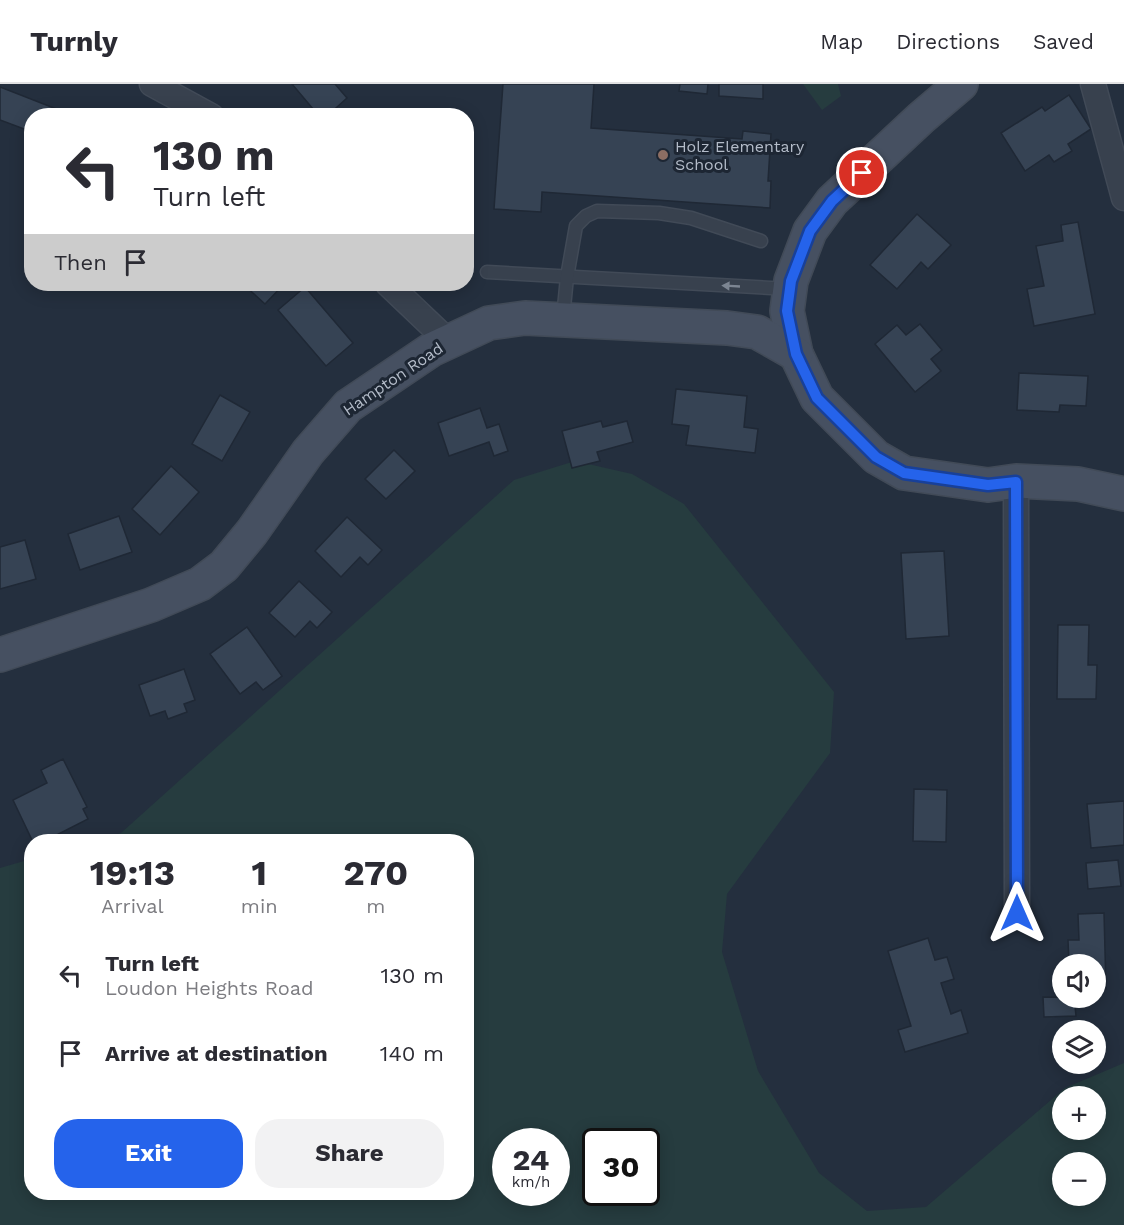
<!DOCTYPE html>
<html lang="en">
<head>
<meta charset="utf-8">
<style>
	body { margin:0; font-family:"Work Sans",sans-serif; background:#f2f2f3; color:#2b2b33; height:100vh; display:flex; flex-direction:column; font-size:22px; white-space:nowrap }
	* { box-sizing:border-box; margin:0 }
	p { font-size:20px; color:#7c7c81 }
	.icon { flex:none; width:33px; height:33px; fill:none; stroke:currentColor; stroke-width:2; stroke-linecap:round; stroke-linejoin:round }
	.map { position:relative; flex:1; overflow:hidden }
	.side { position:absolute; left:24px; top:750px; width:450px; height:366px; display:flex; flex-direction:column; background:#fff; border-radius:24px; box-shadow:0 3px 15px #0003 }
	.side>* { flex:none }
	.banner { position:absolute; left:24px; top:24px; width:450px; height:183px; border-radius:24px; box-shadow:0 3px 15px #0003; background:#fff; color:#2b2b33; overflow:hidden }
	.tools { position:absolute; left:1052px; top:870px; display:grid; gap:12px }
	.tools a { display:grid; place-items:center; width:54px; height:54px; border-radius:50%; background:#fff; box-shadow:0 3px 15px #0003; font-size:30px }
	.speed { position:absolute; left:492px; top:1044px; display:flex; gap:12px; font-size:30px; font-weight:700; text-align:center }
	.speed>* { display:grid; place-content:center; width:78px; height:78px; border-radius:50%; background:#fff; box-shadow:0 3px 15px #0003; line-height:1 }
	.speed small { font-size:15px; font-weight:400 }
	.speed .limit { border:3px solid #111; border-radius:9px; background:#fff; color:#111 }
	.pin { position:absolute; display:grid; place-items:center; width:51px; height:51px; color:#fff; margin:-26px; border:3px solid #fff; border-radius:50%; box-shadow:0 2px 6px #0007 }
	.me { position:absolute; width:66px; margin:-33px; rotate:0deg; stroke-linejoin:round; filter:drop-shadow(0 0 4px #0008) }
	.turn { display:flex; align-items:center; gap:21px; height:126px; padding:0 30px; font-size:27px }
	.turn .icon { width:78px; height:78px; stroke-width:2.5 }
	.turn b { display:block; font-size:42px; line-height:51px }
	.then { display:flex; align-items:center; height:57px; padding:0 30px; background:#0003; gap:12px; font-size:22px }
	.eta { display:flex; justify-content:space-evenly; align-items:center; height:102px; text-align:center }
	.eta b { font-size:36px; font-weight:700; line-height:42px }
	.button { display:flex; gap:12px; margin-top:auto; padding:12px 30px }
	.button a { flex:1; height:69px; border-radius:24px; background:#2563eb; color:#fff; font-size:24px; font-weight:700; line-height:69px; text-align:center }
	.button a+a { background:#f2f2f3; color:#2b2b33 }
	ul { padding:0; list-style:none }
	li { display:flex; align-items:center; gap:18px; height:78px; padding:0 30px }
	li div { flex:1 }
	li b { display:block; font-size:22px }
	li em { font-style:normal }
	header { display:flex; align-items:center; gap:36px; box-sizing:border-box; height:84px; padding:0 30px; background:#fff; border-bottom:2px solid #e1e1e2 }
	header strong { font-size:28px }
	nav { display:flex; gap:33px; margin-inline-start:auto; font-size:21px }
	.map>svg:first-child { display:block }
	.green { fill:#263c3f; fill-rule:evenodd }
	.building { fill:#364354; stroke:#1f2835; stroke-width:1.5 }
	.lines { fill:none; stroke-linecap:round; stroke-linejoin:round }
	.lane-casing { stroke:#414a57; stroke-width:15 }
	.street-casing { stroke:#414a57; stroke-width:27 }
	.secondary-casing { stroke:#414a57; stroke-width:36 }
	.lane { stroke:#38414e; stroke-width:12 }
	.street { stroke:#38414e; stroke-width:24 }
	.secondary { stroke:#465061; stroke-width:33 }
	.oneway { fill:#7c8592 }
	.route-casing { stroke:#184099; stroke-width:15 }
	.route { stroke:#2563eb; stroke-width:10 }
	.education-dot { fill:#8d6e63; stroke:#1d2633; stroke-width:2 }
	.labels { text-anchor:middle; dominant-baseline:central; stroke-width:6; stroke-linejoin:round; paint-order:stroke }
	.poi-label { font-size:16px; fill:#b4bcc9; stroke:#1d2633; text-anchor:start }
	.street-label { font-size:16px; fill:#b4bcc9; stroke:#1d2633 }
</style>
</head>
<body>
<header>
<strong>Turnly</strong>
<nav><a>Map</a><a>Directions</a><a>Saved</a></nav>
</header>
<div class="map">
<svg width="1124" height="1141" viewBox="0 0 1124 1141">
	<rect width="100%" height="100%" fill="#242f3e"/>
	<g class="green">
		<path d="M803,0H838L841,12L822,26Z"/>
		<path d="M575,377L632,390L684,420L834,608L830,669L727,810L722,868L758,987L819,1089L867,1127L926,1123L1065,1004L1124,979V1141H0V784L31,775L32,1108H466V758L92,757L121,749L514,396ZM1062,1012H1095V1046H1062ZM506,1058H556V1108H506ZM596,1058H646V1108H596ZM1062,1078H1095V1112H1062Z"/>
	</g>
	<g class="building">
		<path d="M292,0H335L347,14L327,32H319Z"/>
		<path d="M503,0H594L591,44L742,55L743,47L771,50L768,97H771L770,124L542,108L541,128L494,125Z"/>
		<path d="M680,0H708L707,10L679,7Z"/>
		<path d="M719,0H763V15L719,12Z"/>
		<path d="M0,3L59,26L57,32H32V48L0,36Z"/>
		<path d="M1069,11L1091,45L1068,60L1072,67L1054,78L1049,71L1025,87L1001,49L1042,23L1045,27Z"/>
		<path d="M917,130L951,161L928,185L921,178L897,205L870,181Z"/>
		<path d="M1078,138L1095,230L1034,242L1027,205L1044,202L1036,162L1063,157L1061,141Z"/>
		<path d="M243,200H284L265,220Z"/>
		<path d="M305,203L353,259L326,282L278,226Z"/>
		<path d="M920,240L942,266L931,275L941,287L915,308L875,260L897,241L906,251Z"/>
		<path d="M1019,289L1088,292L1086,322L1060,321L1059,328L1017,326Z"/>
		<path d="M676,305L747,312L744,343L758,345L755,369L686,361L689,342L672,340Z"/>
		<path d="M220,311L250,328L222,377L192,360Z"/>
		<path d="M480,324L487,344L499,340L508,367L494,372L489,358L449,372L438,339Z"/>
		<path d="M601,337L603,343L627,337L633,358L597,368L600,377L572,384L562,347Z"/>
		<path d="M394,366L415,387L386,415L365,395Z"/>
		<path d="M171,382L199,408L160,451L132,425Z"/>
		<path d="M119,432L132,468L80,486L68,450Z"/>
		<path d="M347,433L382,466L368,481L360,473L341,493L315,467Z"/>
		<path d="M25,456L36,495L0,505V463Z"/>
		<path d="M944,467L949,552L906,555L901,469Z"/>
		<path d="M299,497L332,528L317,544L310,537L295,553L269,529Z"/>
		<path d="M1058,541H1089L1088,581H1097L1096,615H1057Z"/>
		<path d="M247,543L282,592L263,606L256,598L240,610L210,570Z"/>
		<path d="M184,585L195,616L184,620L187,628L168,635L165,627L150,632L139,601Z"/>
		<path d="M63,675L87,723L83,725L88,735L43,758H33L13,716L47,699L41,686Z"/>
		<path d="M914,705L947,706L946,758L913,757Z"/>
		<path d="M1124,717V761L1091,764L1087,720Z"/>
		<path d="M1118,776L1121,802L1088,805L1086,779Z"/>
		<path d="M1104,829L1106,905H1095V880H1069L1068,856H1079L1078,830Z"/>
		<path d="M928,854L935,876L947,873L954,895L941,899L951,930L961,926L968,949L905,968L898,946L911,942L888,867Z"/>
		<path d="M1043,913L1088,914V921L1075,922L1076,932L1044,933Z"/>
	</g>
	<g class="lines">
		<g class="lane-casing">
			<g id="lane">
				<path d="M487,188L789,205"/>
				<path d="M563,234L567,193L576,142L586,132L597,127L659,129L691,134L761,157"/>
			</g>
		</g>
		<g class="street-casing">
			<g id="street">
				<path d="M152,0L211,32"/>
				<path d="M1093,0L1124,114"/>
				<path d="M388,200L449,258"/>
				<path d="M1016,397L1017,829"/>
			</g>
		</g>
		<g class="secondary-casing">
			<g id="secondary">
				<path d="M961,0L921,34L832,117L810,147L791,197L787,227L796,270L817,314L876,373L904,389L988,401L1016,397L1078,400L1124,410"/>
				<path d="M0,571L151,521L200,500L224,482L252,448L308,368L348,322L431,266L489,239L525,234L727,244L757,248L796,270"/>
			</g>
		</g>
		<use href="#lane" class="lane"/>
		<use href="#street" class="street"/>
		<use href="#secondary" class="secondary"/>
	</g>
	<defs><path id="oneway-solid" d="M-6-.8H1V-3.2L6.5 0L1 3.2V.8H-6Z" transform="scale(1.5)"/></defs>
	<use class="oneway" href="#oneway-solid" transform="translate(731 202) rotate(-177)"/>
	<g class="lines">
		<g class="route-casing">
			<path id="route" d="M862,89L832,117L810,147L791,197L787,227L796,270L817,314L876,373L904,389L988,401L1016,398L1017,829"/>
		</g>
		<use href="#route" class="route"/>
	</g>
	<circle class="education-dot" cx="663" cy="71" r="6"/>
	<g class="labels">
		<g class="poi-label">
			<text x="675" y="62">Holz Elementary<tspan x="675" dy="18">School</tspan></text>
		</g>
		<g class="street-label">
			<text transform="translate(393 295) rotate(-34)">Hampton Road</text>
		</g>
	</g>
</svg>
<div class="tools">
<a><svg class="icon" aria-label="sound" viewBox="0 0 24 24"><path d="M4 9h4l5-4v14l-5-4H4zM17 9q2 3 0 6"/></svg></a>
<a><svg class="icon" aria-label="layers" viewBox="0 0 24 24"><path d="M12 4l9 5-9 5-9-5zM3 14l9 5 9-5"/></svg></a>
<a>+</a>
<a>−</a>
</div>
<div class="speed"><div>24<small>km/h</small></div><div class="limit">30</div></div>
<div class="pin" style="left:862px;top:89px;background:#d93025"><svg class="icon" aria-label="arrive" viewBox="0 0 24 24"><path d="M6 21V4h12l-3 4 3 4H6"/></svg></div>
<svg class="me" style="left:1017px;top:829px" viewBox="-20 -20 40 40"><path d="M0-17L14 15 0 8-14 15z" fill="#2563eb" stroke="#fff" stroke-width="4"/></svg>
<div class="banner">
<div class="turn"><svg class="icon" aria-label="left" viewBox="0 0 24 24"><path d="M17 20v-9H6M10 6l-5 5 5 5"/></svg><div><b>130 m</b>Turn left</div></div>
<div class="then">Then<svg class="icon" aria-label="arrive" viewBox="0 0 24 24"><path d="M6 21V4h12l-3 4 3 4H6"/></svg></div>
</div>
<section class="side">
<div class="eta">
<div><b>19:13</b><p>Arrival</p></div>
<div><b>1</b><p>min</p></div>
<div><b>270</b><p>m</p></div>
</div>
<ul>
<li><svg class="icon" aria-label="left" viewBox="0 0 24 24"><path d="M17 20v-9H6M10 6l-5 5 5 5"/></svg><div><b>Turn left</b><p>Loudon Heights Road</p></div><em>130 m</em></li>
<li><svg class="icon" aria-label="arrive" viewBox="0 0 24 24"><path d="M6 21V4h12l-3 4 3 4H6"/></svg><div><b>Arrive at destination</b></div><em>140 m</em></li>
</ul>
<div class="button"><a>Exit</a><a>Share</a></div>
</section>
</div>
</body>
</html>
